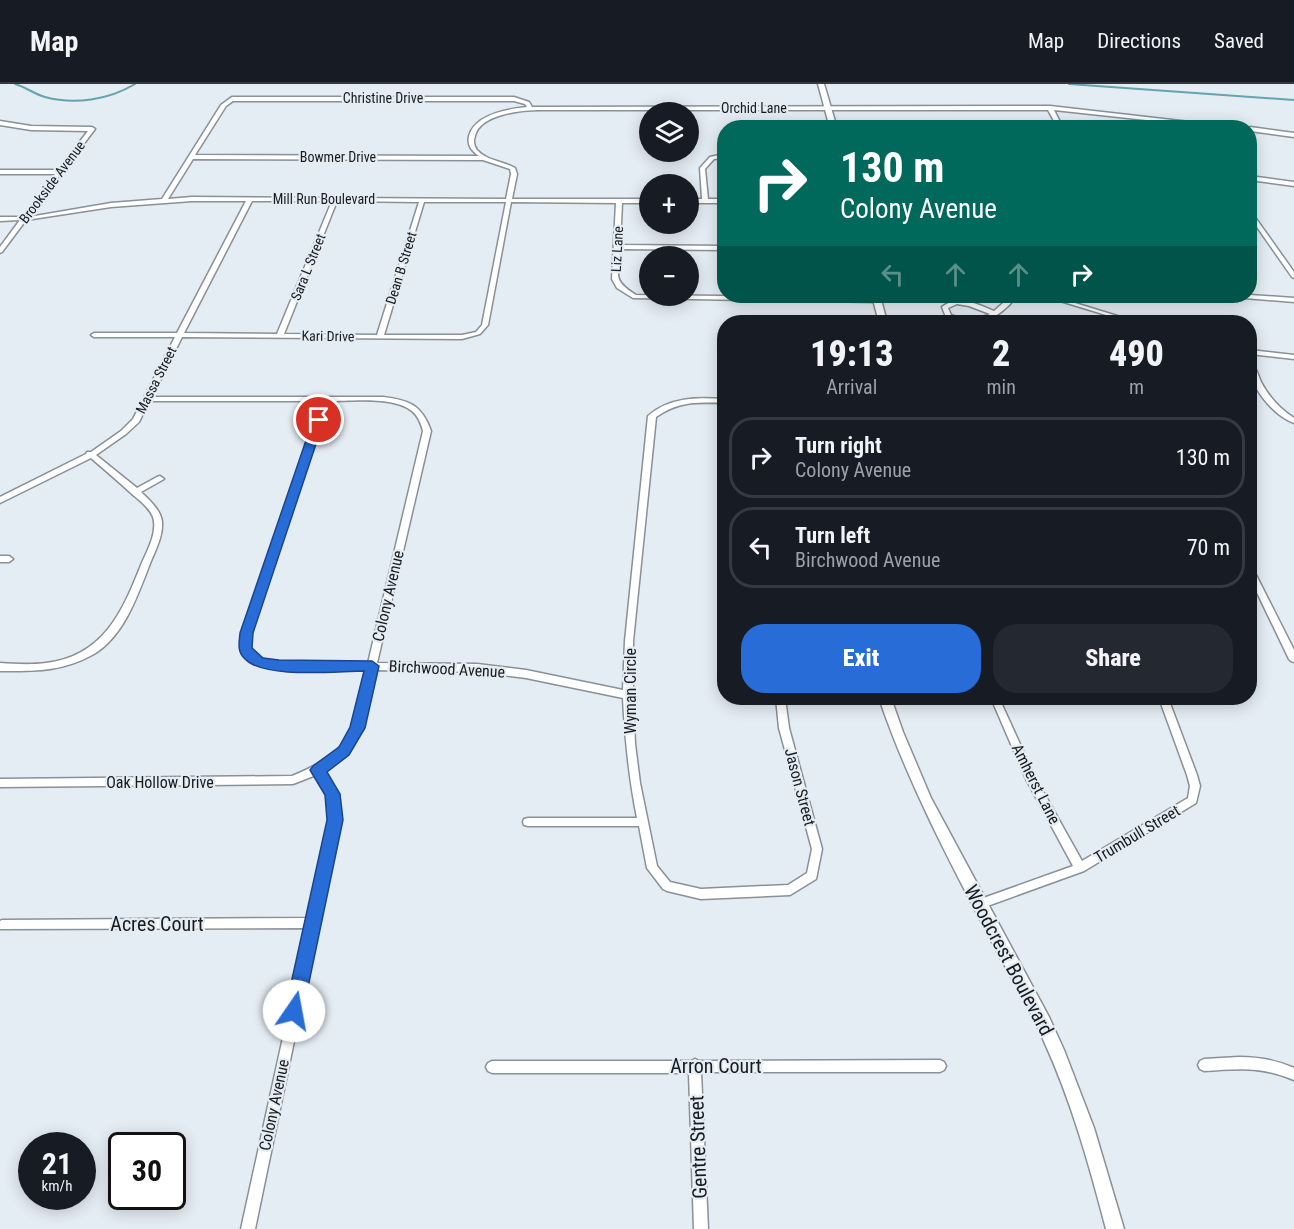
<!DOCTYPE html>
<html lang="en">
<head>
<meta charset="utf-8">
<style>
	body { margin:0; font-family:"Roboto Condensed",sans-serif; background:#242831; color:#f1f3f6; height:100vh; display:flex; flex-direction:column; font-size:22px; white-space:nowrap }
	* { box-sizing:border-box; margin:0 }
	p { font-size:20px; color:#9ea1a6 }
	.icon { flex:none; width:33px; height:33px; fill:none; stroke:currentColor; stroke-width:2; stroke-linecap:round; stroke-linejoin:round }
	.map { position:relative; flex:1; overflow:hidden }
	.side { position:absolute; left:717px; top:231px; width:540px; height:390px; display:flex; flex-direction:column; background:#171b24; border-radius:24px; box-shadow:0 3px 15px #0003 }
	.side>* { flex:none }
	.top-card { position:absolute; left:717px; top:36px; width:540px; height:183px; border-radius:24px; box-shadow:0 3px 15px #0003; background:#00695c; color:#fff; overflow:hidden }
	.controls { position:absolute; left:639px; top:18px; display:grid; gap:12px }
	.controls a { display:grid; place-items:center; width:60px; height:60px; border-radius:50%; background:#171b24; box-shadow:0 3px 15px #0003; font-size:30px }
	.speed { position:absolute; left:18px; top:1048px; display:flex; gap:12px; font-size:30px; font-weight:700; text-align:center }
	.speed>* { display:grid; place-content:center; width:78px; height:78px; border-radius:50%; background:#171b24; box-shadow:0 3px 15px #0003; line-height:1 }
	.speed small { font-size:15px; font-weight:400 }
	.speed .limit { border:3px solid #111; border-radius:9px; background:#fff; color:#111 }
	.pin { position:absolute; display:grid; place-items:center; width:51px; height:51px; color:#fff; margin:-26px; border:3px solid #fff; border-radius:50%; box-shadow:0 2px 6px #0007 }
	.me { position:absolute; width:66px; margin:-33px; rotate:12deg; stroke-linejoin:round; filter:drop-shadow(0 0 4px #0008) }
	.turn { display:flex; align-items:center; gap:21px; height:126px; padding:0 24px; font-size:27px }
	.turn .icon { width:78px; height:78px; stroke-width:2.5 }
	.turn b { display:block; font-size:42px; line-height:51px }
	.lanes { display:flex; align-items:center; height:57px; padding:0 24px; background:#0003; justify-content:center; gap:30px; direction:ltr }
	.lanes .off { opacity:.35 }
	.eta { display:flex; justify-content:space-evenly; align-items:center; height:102px; text-align:center }
	.eta b { font-size:36px; font-weight:800; line-height:42px }
	.primary-button { display:flex; gap:12px; margin-top:auto; padding:12px 24px }
	.primary-button a { flex:1; height:69px; border-radius:24px; background:#286cd8; color:#fff; font-size:24px; font-weight:800; line-height:69px; text-align:center }
	.primary-button a+a { background:#242831; color:#f1f3f6 }
	ul { padding:0; list-style:none }
	li { display:flex; align-items:center; gap:18px; height:81px; margin:0 12px 9px; padding:0 12px; border:3px solid #363941; border-radius:24px }
	li div { flex:1 }
	li b { display:block; font-size:22px }
	li em { font-style:normal }
	header { display:flex; align-items:center; gap:36px; box-sizing:border-box; height:84px; padding:0 30px; background:#171b24; border-bottom:2px solid #363941 }
	header strong { font-size:28px }
	nav { display:flex; gap:33px; margin-inline-start:auto; font-size:21px }
	.map>svg:first-child { display:block }
	.lines { fill:none; stroke-linecap:round; stroke-linejoin:round }
	.stream { stroke:#64a5ad; stroke-width:2 }
	.minor-casing { stroke:#899096; stroke-width:3 }
	.tertiary-casing { stroke:#899096; stroke-width:3 }
	.minor { fill:#fff; fill-rule:evenodd }
	.tertiary { fill:#fff; fill-rule:evenodd }
	.route { fill:#286cd8; stroke:#1a468c; stroke-width:1.5 }
	.labels { text-anchor:middle; dominant-baseline:central; stroke-width:4.5; stroke-linejoin:round; paint-order:stroke }
	.far-street-label { font-size:14px; fill:#181b1d; stroke:#e5edf4 }
	.street-label { font-size:16px; fill:#181b1d; stroke:#e5edf4 }
	.near-street-label { font-size:20px; fill:#181b1d; stroke:#e5edf4 }
</style>
</head>
<body>
<header>
<strong>Map</strong>
<nav><a>Map</a><a>Directions</a><a>Saved</a></nav>
</header>
<div class="map">
<svg width="1294" height="1145" viewBox="0 0 1294 1145">
	<rect width="100%" height="100%" fill="#e5edf4"/>
	<g class="lines">
		<g class="stream">
			<path d="M15,0C26,3 34,10 45,13C74,21 109,16 135,0"/>
			<path d="M1069,0L1294,16"/>
		</g>
		<g class="minor-casing">
			<g id="minor">
				<path d="M232,13H514L529,18L532,23L1050,22L1242,44H1220L1054,26L1063,44H1058L1048,26H541C522,26 480,30 475,52C473,57 474,62 477,66C487,77 503,77 515,84L517,90L512,115H650V119H622L620,161L724,162V166L620,165C618,192 612,196 636,211L877,214L880,216L877,218L633,214L617,204L612,195L616,119L511,118L488,241L480,250L462,255L182,253L152,313H383C409,316 422,321 431,347L377,579L477,580L526,586L623,606L625,557L648,332C669,313 698,313 724,315V319C697,318 679,317 656,333L633,557V611L635,660L640,699L657,782L670,798L701,805L788,801L807,789L812,765L779,644L776,614H785L789,644L822,765L816,795L790,811L701,815L667,807L663,805L647,784L639,742H528L524,741L523,738L524,735L528,734H637C629,694 625,655 623,614L526,594L477,588L375,586C366,627 363,664 324,687L338,710L340,736L255,1145H241L307,844L0,845V837L2,836L309,834L330,736L328,711L316,691L293,700L0,703V695L292,692C316,682 344,668 353,642C359,624 362,605 366,586C341,586 266,591 249,576C241,569 241,558 242,549L322,317H149L139,338L126,350L96,371L137,404L157,393L160,392L164,395L141,408C149,416 161,426 162,438C163,452 156,465 151,477C138,510 125,551 94,570C62,588 35,587 0,587V579C15,580 31,581 46,579C103,572 122,529 141,481C147,467 158,448 153,433C149,423 139,416 132,410C119,398 105,386 91,374L0,419V413L86,370L87,368H91L121,347L133,335L175,253H94L91,251L94,249H177L246,117H192L111,123L26,136L2,168L0,169V163L20,136L0,137V133H23L55,90H0V86H58L88,47L31,46L0,41V37L31,42L92,43L95,45L29,132H35L111,119L162,115L221,21ZM233,17H514L525,20L527,23C508,25 475,30 469,52C467,62 472,67 479,72L195,71L226,22ZM193,75L483,76L510,85L511,90L506,115L192,113L168,115ZM252,117H332L277,250L184,249ZM337,117L419,118L377,251L284,250ZM424,118H506L482,241L476,248L462,251H384ZM329,317C351,317 394,312 412,327C418,332 421,339 423,347L368,579C346,579 269,583 256,571C249,566 250,556 250,549Z"/>
				<path d="M1250,43L1294,49V53L1250,47Z"/>
				<path d="M724,70V74L714,75L705,85L708,115H724V119H688V115H702L700,84L710,73Z"/>
				<path d="M1250,92L1294,98V102L1250,96Z"/>
				<path d="M1250,128L1252,129L1294,188V194L1292,193L1250,133Z"/>
				<path d="M1250,211L1294,214V218L1244,214L1241,212Z"/>
				<path d="M1011,212H1017C998,236 976,246 946,233L942,223C958,210 977,220 994,227ZM957,220L969,222L990,230C976,236 965,237 951,231L948,224Z"/>
				<path d="M1044,212H1052L1137,238H1129Z"/>
				<path d="M1250,266L1294,271V275L1250,270Z"/>
				<path d="M1250,278C1256,282 1258,291 1261,298C1269,313 1280,325 1294,334V339C1273,331 1247,301 1250,278Z"/>
				<path d="M0,472H9L13,475L9,478H0Z"/>
				<path d="M1250,484L1254,487L1294,566V578L1291,577L1289,575L1250,494Z"/>
				<path d="M991,614H999L1035,693L1082,777L1188,714L1190,702L1187,691L1159,614H1168L1197,691L1200,702L1196,719L1084,787L979,825L975,823L974,820L975,817L1073,782L1026,695Z"/>
				<path d="M1239,973C1259,973 1276,976 1294,984V996C1261,982 1239,985 1204,987L1200,985L1198,981L1200,977L1204,975Z"/>
				<path d="M695,975L699,977L940,976L944,978L946,982L944,986L940,988H701L708,1145H694L689,989H492L488,987L486,983L488,979L492,977H691Z"/>
			</g>
		</g>
		<g class="tertiary-casing">
			<g id="tertiary">
				<path d="M818,0H824L837,44H830Z"/>
				<path d="M872,212H880L887,238H879Z"/>
				<path d="M879,614H891L903,648L931,714L1049,933L1064,966L1094,1044L1124,1145H1106C1089,1080 1071,1016 1043,955C1030,924 1012,895 996,866C953,784 909,702 879,614Z"/>
			</g>
		</g>
		<use href="#minor" class="minor"/>
		<use href="#tertiary" class="tertiary"/>
	</g>
	<path class="route" d="M319,333L324,336L253,549L252,564L263,574L279,576L372,577L379,582L365,644L349,671L327,688L340,710L343,736L303,927L300,933L294,935L288,933L285,927L327,736L325,711L310,686L313,682L339,663L350,643L364,587C336,587 264,595 245,575C237,568 239,559 240,549L313,336Z"/>
	<g class="labels">
		<g class="far-street-label">
			<text x="383" y="14">Christine Drive</text>
			<text x="754" y="24">Orchid Lane</text>
			<text x="338" y="73">Bowmer Drive</text>
			<text transform="translate(52 98) rotate(-53)">Brookside Avenue</text>
			<text x="324" y="115">Mill Run Boulevard</text>
			<text transform="translate(617 165) rotate(-87)">Liz Lane</text>
			<text transform="translate(308 183) rotate(-68)">Sara L Street</text>
			<text transform="translate(401 184) rotate(-73)">Dean B Street</text>
			<text transform="translate(328 252) rotate(1)">Kari Drive</text>
			<text transform="translate(156 296) rotate(-63)">Massa Street</text>
		</g>
		<g class="street-label">
			<text transform="translate(388 512) rotate(-77)">Colony Avenue</text>
			<text transform="translate(447 585) rotate(3)">Birchwood Avenue</text>
			<text transform="translate(630 607) rotate(-90)">Wyman Circle</text>
			<text x="160" y="698">Oak Hollow Drive</text>
			<text transform="translate(1036 700) rotate(63)">Amherst Lane</text>
			<text transform="translate(800 703) rotate(75)">Jason Street</text>
			<text transform="translate(1137 750) rotate(-31)">Trumbull Street</text>
			<text transform="translate(274 1021) rotate(-78)">Colony Avenue</text>
		</g>
		<g class="near-street-label">
			<text x="157" y="840">Acres Court</text>
			<text transform="translate(1009 876) rotate(62)">Woodcrest Boulevard</text>
			<text x="716" y="982">Arron Court</text>
			<text transform="translate(698 1063) rotate(-92)">Gentre Street</text>
		</g>
	</g>
</svg>
<div class="controls">
<a><svg class="icon" aria-label="layers" viewBox="0 0 24 24"><path d="M12 4l9 5-9 5-9-5zM3 14l9 5 9-5"/></svg></a>
<a>+</a>
<a>−</a>
</div>
<div class="speed"><div>21<small>km/h</small></div><div class="limit">30</div></div>
<div class="pin" style="left:319px;top:336px;background:#d93025"><svg class="icon" aria-label="arrive" viewBox="0 0 24 24"><path d="M6 21V4h12l-3 4 3 4H6"/></svg></div>
<svg class="me" style="left:294px;top:927px" viewBox="-20 -20 40 40"><circle r="19" fill="#fff"/><path d="M0-13L10 11 0 6-10 11z" fill="#286cd8"/></svg>
<div class="top-card">
<div class="turn"><svg class="icon" aria-label="right" viewBox="0 0 24 24"><path d="M7 20v-9h11M14 6l5 5-5 5"/></svg><div><b>130 m</b>Colony Avenue</div></div>
<div class="lanes"><svg class="icon off" aria-label="left" viewBox="0 0 24 24"><path d="M17 20v-9H6M10 6l-5 5 5 5"/></svg><svg class="icon off" aria-label="ahead" viewBox="0 0 24 24"><path d="M12 20V5M6 11l6-6 6 6"/></svg><svg class="icon off" aria-label="ahead" viewBox="0 0 24 24"><path d="M12 20V5M6 11l6-6 6 6"/></svg><svg class="icon" aria-label="right" viewBox="0 0 24 24"><path d="M7 20v-9h11M14 6l5 5-5 5"/></svg></div>
</div>
<section class="side">
<div class="eta">
<div><b>19:13</b><p>Arrival</p></div>
<div><b>2</b><p>min</p></div>
<div><b>490</b><p>m</p></div>
</div>
<ul>
<li><svg class="icon" aria-label="right" viewBox="0 0 24 24"><path d="M7 20v-9h11M14 6l5 5-5 5"/></svg><div><b>Turn right</b><p>Colony Avenue</p></div><em>130 m</em></li>
<li><svg class="icon" aria-label="left" viewBox="0 0 24 24"><path d="M17 20v-9H6M10 6l-5 5 5 5"/></svg><div><b>Turn left</b><p>Birchwood Avenue</p></div><em>70 m</em></li>
</ul>
<div class="primary-button"><a>Exit</a><a>Share</a></div>
</section>
</div>
</body>
</html>
